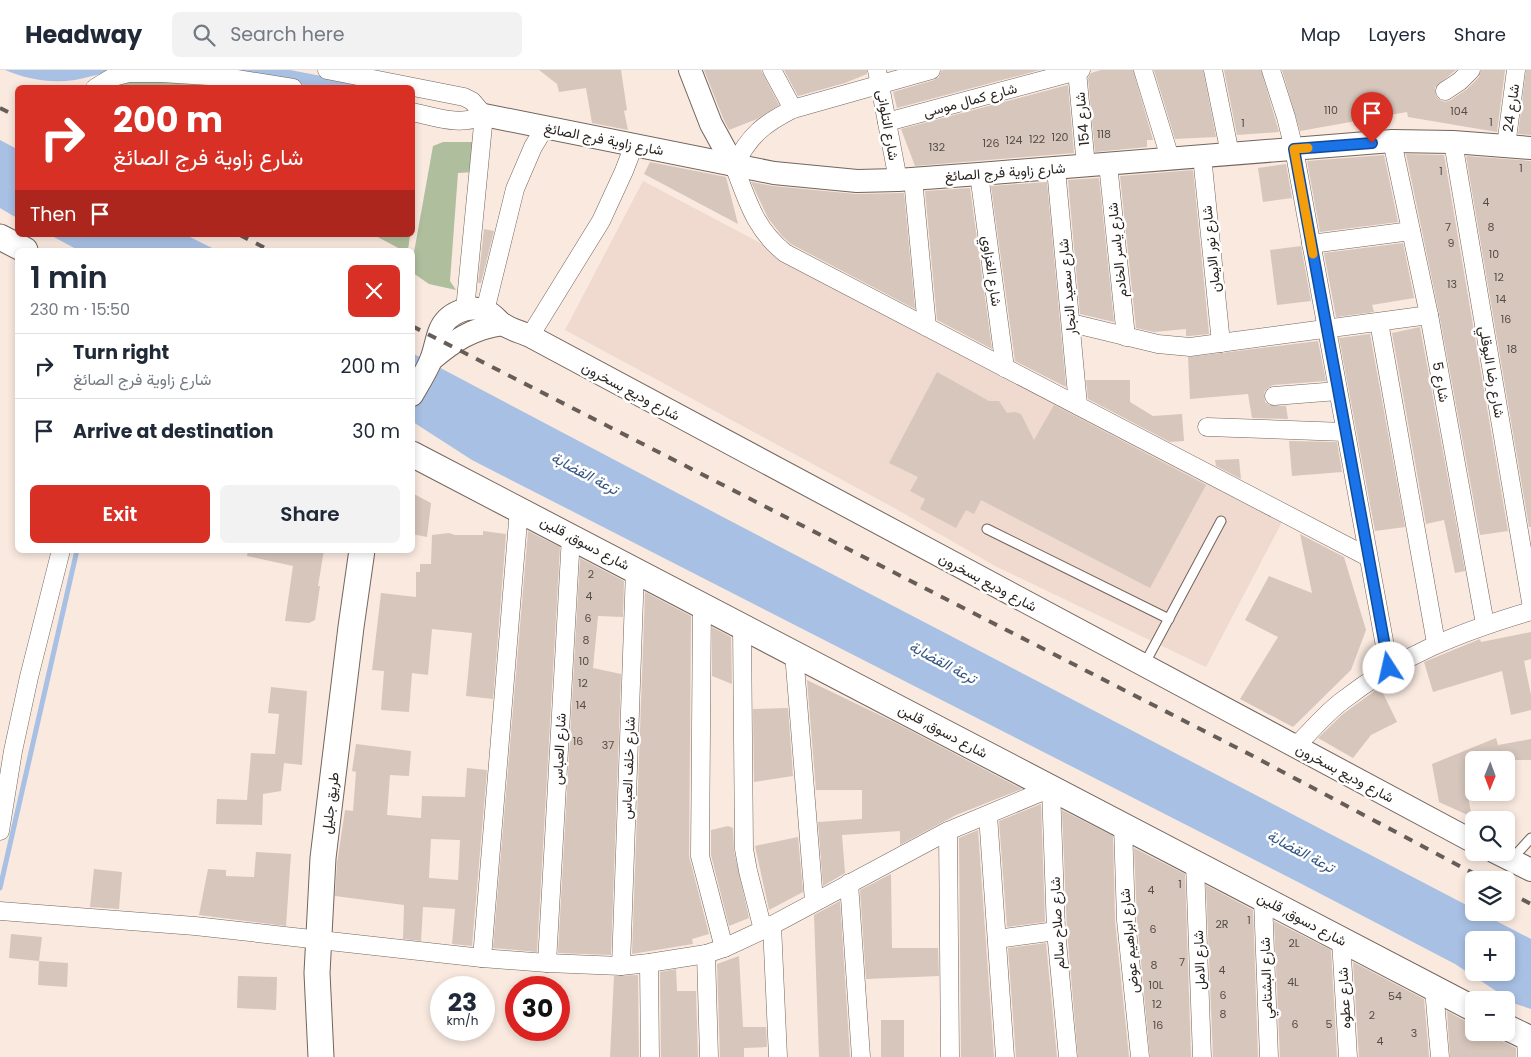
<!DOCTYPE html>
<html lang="en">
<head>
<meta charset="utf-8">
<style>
	body { margin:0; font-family:Poppins,Vazirmatn,sans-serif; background:#f2f2f3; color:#1f2937; height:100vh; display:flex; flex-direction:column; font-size:19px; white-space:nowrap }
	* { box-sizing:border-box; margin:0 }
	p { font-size:16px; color:#747a83 }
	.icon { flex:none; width:28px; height:28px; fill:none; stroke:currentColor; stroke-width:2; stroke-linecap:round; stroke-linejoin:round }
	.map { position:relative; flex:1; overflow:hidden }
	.panel { position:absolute; left:15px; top:178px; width:400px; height:305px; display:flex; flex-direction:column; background:#fff; border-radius:8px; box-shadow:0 2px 8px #0003 }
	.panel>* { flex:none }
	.guide { position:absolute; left:15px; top:15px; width:400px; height:152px; border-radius:8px; box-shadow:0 2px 8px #0003; background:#d93025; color:#fff; overflow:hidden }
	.needle { width:32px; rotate:181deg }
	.buttons { position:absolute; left:1465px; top:681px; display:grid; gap:10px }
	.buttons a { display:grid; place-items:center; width:50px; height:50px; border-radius:8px; background:#fff; box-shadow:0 2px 8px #0003; font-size:25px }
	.speed { position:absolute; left:430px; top:906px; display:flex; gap:10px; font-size:25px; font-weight:700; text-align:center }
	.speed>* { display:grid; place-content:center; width:65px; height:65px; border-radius:50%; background:#fff; box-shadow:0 2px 8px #0003; line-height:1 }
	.speed small { font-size:12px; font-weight:400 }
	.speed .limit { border:8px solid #d22; background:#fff; color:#111 }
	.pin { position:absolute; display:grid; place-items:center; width:42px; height:42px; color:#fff; margin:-51px -21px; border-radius:50% 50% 50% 0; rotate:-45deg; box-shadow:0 0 5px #0007 }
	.pin .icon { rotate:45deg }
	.me { position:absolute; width:55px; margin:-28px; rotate:350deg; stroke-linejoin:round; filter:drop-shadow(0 0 4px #0008) }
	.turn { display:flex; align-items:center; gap:18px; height:105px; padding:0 15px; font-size:22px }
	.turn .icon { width:65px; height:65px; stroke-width:2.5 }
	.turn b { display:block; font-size:35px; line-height:42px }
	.then { display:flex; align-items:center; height:48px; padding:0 15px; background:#0003; gap:10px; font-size:19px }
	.round { display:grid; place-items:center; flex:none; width:52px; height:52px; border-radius:8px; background:#f2f2f3 }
	.headline { display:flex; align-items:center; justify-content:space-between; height:85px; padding:0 15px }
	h1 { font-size:30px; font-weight:600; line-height:38px }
	.primary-button { display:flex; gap:10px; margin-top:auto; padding:10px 15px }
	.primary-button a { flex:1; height:58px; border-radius:8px; background:#d93025; color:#fff; font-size:20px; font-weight:600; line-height:58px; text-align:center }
	.primary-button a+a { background:#f2f2f3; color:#1f2937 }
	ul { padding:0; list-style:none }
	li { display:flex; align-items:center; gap:15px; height:65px; padding:0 15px; border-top:1px solid #e0e1e3 }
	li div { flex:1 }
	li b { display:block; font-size:19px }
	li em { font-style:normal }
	header { display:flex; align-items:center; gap:30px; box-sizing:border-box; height:70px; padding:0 25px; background:#fff; border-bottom:1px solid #e0e1e3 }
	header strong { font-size:24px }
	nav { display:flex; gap:28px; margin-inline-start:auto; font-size:18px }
	.search { width:350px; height:45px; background:#f2f2f3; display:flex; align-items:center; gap:12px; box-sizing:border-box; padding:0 18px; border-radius:8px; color:#747a83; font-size:19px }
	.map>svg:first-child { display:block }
	.industrial { fill:#f0d9ce }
	.green { fill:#afbf9e }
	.water { fill:#a8c0e3; fill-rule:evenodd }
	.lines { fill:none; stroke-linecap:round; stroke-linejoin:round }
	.stream { stroke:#a8c0e3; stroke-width:5 }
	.building { fill:#d6c6bc; fill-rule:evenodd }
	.service-casing { stroke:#73655c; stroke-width:11 }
	.minor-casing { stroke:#73655c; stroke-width:19 }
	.tertiary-casing { stroke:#73655c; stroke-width:24 }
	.secondary-casing { stroke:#73655c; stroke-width:27 }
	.service { stroke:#fff; stroke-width:9 }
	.minor { stroke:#fff; stroke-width:18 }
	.tertiary { stroke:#fff; stroke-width:22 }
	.secondary { stroke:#fff; stroke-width:25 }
	.rail { stroke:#665d58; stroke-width:4; stroke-dasharray:9 9; stroke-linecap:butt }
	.route-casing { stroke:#114b97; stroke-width:12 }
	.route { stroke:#1a73e8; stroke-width:9 }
	.slow { stroke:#f59e0b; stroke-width:9 }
	.labels { text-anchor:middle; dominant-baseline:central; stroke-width:5; stroke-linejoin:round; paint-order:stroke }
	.number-label { font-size:11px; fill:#554c47 }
	.street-label { font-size:14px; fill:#2a2420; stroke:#fff }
	.water-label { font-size:15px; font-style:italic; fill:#355684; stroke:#fff }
</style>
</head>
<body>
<header>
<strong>Headway</strong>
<div class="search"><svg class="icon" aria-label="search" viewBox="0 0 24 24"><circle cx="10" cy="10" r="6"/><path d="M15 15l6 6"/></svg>Search here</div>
<nav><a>Map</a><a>Layers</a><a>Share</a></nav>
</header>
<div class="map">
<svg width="1531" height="987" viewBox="0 0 1531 987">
	<rect width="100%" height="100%" fill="#f9e9df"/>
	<path class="industrial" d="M643,111L1283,450L1206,597L995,496L898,440L565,260Z"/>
	<g class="green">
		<path d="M129,7L274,18H98Z"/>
		<path d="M443,72H477L474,102L458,103L450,211L456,220L429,214L413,203V188L433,76Z"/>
		<path d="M374,165H410L408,180H402Z"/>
	</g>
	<g class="water">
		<path d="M5,0H123C111,0 103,4 92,6C63,15 33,12 5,0Z"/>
		<path d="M156,0H290L378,17H312L256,3Z"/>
		<path d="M0,70L17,79V148L0,138Z"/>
		<path d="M50,165H186L216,180H78Z"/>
		<path d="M412,283L721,446L1474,839V842L1481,843L1531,869V939L1516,934L1455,894L1296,811L472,390L413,352ZM1474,870H1506V902H1474Z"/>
	</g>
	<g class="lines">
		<path class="stream" d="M0,818L77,480"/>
	</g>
	<g class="building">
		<path d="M539,0H621L627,40L624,41L628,60L592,53L586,18L559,22L557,14Z"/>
		<path d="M704,0H761L779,35L757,49L729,60L723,48Z"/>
		<path d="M784,0H867V4L845,13L798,26Z"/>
		<path d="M943,0H1040L897,38L893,22L934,10L939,7L941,1Z"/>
		<path d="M1101,0H1133L1153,70H1147V77L1095,82L1088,8L1091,3Z"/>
		<path d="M1154,0H1203L1216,67L1175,69Z"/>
		<path d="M1224,0H1261L1279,62L1237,65Z"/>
		<path d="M1282,0H1456L1435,17L1436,26L1440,30L1445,32L1451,30L1467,19L1479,7L1481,0H1505L1497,62L1408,47L1407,42L1300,61Z"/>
		<path d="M1526,0H1531V65L1518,64Z"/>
		<path d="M1068,15L1074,83L915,96L901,59Z"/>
		<path d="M1406,84L1444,85L1508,461L1480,465L1439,243Z"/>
		<path d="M1384,85L1398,152L1320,162L1307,91Z"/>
		<path d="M1466,86L1531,91V457H1529Z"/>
		<path d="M650,92L726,107L738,154L644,104Z"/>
		<path d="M1286,94L1292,128L1263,132L1258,98Z"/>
		<path d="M1193,100L1209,264L1190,266H1186V259L1154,262L1136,258L1120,106Z"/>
		<path d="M1099,108L1114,252L1080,244L1068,110Z"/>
		<path d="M751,112L773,116L856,124L904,123L915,239L791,174L782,166L768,148Z"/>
		<path d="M1047,112L1066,317L1015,291L991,116Z"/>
		<path d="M970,118L992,279L937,250L925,121Z"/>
		<path d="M484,159L494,161L481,213H478Z"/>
		<path d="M1403,173L1414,228L1372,235L1374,242L1336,247L1324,183Z"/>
		<path d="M1301,176L1311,231L1277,235L1270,180Z"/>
		<path d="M1420,257L1465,501L1455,503L1444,450L1426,454L1392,263Z"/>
		<path d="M1370,264L1405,457L1375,461L1339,268Z"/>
		<path d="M1318,271L1326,311L1273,315L1268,318L1264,322L1265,332L1269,335L1286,336L1288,349L1252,348L1248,324L1190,329L1188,287Z"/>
		<path d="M937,302L989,331H999L1007,343L1015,342L1021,344L1034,370L1054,335L1206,415L1150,518L981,430L974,444L966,440L956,458L920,439L925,429L910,421L918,407L889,393Z"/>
		<path d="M1086,310H1130V332L1153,346L1182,344L1184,371L1170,372L1088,329Z"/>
		<path d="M1289,371L1337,372L1342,402L1292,406Z"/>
		<path d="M1239,389L1241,409L1216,396L1215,390Z"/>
		<path d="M412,423L431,433L427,467L412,464Z"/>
		<path d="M483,461L506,464L493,629L466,626L472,563L432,559L428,605L412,603L409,642L381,640L384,601L372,600L381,523L416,527V502H420V494H431L432,465L449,463L455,465H483Z"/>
		<path d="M528,461L560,477L537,882L493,878Z"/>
		<path d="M1300,464L1344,487L1366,560L1351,600L1293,657L1240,629L1278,567L1245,550L1269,506L1312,523Z"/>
		<path d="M248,480H324L318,516H320L315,550L309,553L285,551L293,496L247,486Z"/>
		<path d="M580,488L624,511L623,547L598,546L593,598L621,604L611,885L558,883Z"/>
		<path d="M645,522L691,546L689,786L709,864L692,869L693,874L632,884Z"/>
		<path d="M712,557L731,567L732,614L712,606Z"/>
		<path d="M1531,562V589L1524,591L1531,625V640L1511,645L1502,601L1433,622L1424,592L1480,569L1481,572Z"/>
		<path d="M807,610L894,652L1022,719L956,745L900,775V761L842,765L845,803L823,816L818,752L862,749V720H816Z"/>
		<path d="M271,617L307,621L302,695L284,693L281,721L263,724L262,755L216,754L217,729L247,730L251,683L275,684L279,644L268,643Z"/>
		<path d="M1380,617L1397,652L1371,665L1353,688L1318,668L1343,644Z"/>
		<path d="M788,638L793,706L754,712L753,639Z"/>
		<path d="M1496,668L1498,675L1531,669V690H1474V708L1465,712L1472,747L1439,732L1432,694Z"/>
		<path d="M356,674L411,681L409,706L390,705L387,745L421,748L422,726L465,727L467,698L487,700L472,876L452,874L455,839L423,837L421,871L403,869L404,835L335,826L337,793L345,740L353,741L356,702L352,701ZM431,769L460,770L458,810L429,808Z"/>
		<path d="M1041,734L1045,852L1007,857L999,751Z"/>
		<path d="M1062,740L1113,766L1115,851L1129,987H1078L1067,860Z"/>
		<path d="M728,756L733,758L734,781L749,848L729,856L711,785V760Z"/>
		<path d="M978,760L994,987H961L959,768Z"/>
		<path d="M798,767L803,822L769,840L755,776Z"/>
		<path d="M1134,778L1185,804L1191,987H1150L1137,849Z"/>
		<path d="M256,782L291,784L286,856L199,845L208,799L226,800V806L254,807Z"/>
		<path d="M94,799L122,802L119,839L90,837Z"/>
		<path d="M891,804L892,878H938L939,906L866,909L860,820Z"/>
		<path d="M1206,815L1253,840L1258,987H1213Z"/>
		<path d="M840,831L850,987H819L814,845Z"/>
		<path d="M1274,851L1331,880L1337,987H1280Z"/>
		<path d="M11,864L42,867L39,891L9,888Z"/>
		<path d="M1046,873L1057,987H1016L1008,878Z"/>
		<path d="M739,886L743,957H766L767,977L744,978V987H720L717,894Z"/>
		<path d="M39,891L68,893L67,917L38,915Z"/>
		<path d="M1353,892L1424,929L1429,987H1359Z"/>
		<path d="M676,899L677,921H696L698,987H661L660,902Z"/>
		<path d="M638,905L639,987H610L614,906Z"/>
		<path d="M238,906L277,907L276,940L237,938Z"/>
		<path d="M1447,941L1467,952L1474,953V962H1492L1500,970L1516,978V987H1450Z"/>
		<rect x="881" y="950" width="23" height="37"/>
	</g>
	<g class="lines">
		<g class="service-casing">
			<g id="service">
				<path d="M987,459L1169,549"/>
				<path d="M1144,595L1221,451"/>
				<path d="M1511,790L1531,768"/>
			</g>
		</g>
		<g class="minor-casing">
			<g id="minor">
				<path d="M327,0L464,27L472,31L484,45"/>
				<path d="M772,0L793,39"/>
				<path d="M877,0L898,110"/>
				<path d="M931,0L793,39C763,54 749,66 734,96C748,131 754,158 785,183L1368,487"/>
				<path d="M1143,0L1170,88"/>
				<path d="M1213,0L1230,84"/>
				<path d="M1271,0L1286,47L1294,79L1389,598"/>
				<path d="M1077,1L1086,96"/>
				<path d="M95,18L113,7L129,3H161L225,7L293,18"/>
				<path d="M1445,21L1460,11L1471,0"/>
				<path d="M412,42C436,47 461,57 484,45"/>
				<path d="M887,52L1081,0"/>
				<path d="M1392,71L1429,245L1485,554"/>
				<path d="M1453,72L1531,532"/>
				<path d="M1506,76L1516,0"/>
				<path d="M1202,86L1221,273"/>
				<path d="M1108,94L1126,267"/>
				<path d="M1056,99L1078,335"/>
				<path d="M979,104L1005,298"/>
				<path d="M913,109L927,257"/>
				<path d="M1311,174L1411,161"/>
				<path d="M465,240L484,45"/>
				<path d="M485,241L515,119L533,77L545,57"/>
				<path d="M1379,252L1436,573"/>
				<path d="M1071,253L1158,274L1190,277L1429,245"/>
				<path d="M530,266L601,151L624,101L634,75"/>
				<path d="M1274,326L1338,321"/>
				<path d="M1207,357L1345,362"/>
				<path d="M702,535L700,786L724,878"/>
				<path d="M742,556L744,779L748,801L763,860"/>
				<path d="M794,583L814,831"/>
				<path d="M1296,676C1311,661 1326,643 1342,631C1401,585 1460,562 1531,541"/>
				<path d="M988,745L1005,987"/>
				<path d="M1123,755L1126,850L1140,987"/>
				<path d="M0,761L13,681L29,607L61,480"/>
				<path d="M948,761L950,987"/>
				<path d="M1195,794L1202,987"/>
				<path d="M849,813L861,987"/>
				<path d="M1263,829L1269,987"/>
				<path d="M0,841L195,856L482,888L547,893L621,896L649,893L706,884L724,878L763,860L948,761L1051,718L1056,861L1068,987"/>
				<path d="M772,855L778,987"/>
				<path d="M997,869L1056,861"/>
				<path d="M1341,870L1348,987"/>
				<path d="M706,884L709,987"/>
				<path d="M482,888L519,439"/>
				<path d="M547,893L571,466"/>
				<path d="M649,893L650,987"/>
				<path d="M621,896L635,500"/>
				<path d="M1434,919L1440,987"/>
				<path d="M1526,967L1527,987"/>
			</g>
		</g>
		<g class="tertiary-casing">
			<g id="tertiary">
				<path d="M690,0L711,54L734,96"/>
				<path d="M484,45L774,103L857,111L898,110L979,104L1392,71L1453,72L1531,78"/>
				<path d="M431,290C453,271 473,258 502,254"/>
				<path d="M412,325C419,313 426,302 431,290C435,280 436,270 440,260C447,243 469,234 486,241C493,244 496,249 501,253C509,259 521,262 530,266L1474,772"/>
				<path d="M1495,782L1531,800"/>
			</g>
		</g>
		<g class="secondary-casing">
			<g id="secondary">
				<path d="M0,167L25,180"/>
				<path d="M412,384L1474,939"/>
				<path d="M1506,957L1531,969"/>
				<path d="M321,987L317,903L323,788L351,557L362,480"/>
			</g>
		</g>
		<use href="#service" class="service"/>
		<use href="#minor" class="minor"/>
		<use href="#tertiary" class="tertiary"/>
		<use href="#secondary" class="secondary"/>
		<g class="rail">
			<path d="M0,38L18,47"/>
			<path d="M240,165L269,180"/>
			<path d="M412,256L1251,685L1486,810"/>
			<path d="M1506,821L1531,834"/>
		</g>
	</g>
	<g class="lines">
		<g class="route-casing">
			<path id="route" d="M1372,73L1294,79L1389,598"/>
		</g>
		<use href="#route" class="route"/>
		<path class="slow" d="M1308,78L1294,79L1313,184"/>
	</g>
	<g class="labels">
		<g class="number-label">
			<text x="1331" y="40">110</text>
			<text x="1459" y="41">104</text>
			<text x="1491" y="52">1</text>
			<text x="1243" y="53">1</text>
			<text x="1104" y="64">118</text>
			<text x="1060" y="67">120</text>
			<text x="1037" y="69">122</text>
			<text x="1014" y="70">124</text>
			<text x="991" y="73">126</text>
			<text x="937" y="77">132</text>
			<text x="1521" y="98">1</text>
			<text x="1441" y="101">1</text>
			<text x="1486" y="132">4</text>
			<text x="1448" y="157">7</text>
			<text x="1491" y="157">8</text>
			<text x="1451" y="173">9</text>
			<text x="1494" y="184">10</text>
			<text x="1499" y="207">12</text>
			<text x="1452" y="214">13</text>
			<text x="1501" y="229">14</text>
			<text x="1506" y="249">16</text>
			<text x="1512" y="279">18</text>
			<text x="591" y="504">2</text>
			<text x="589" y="526">4</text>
			<text x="588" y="548">6</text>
			<text x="586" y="570">8</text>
			<text x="584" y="591">10</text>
			<text x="583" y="613">12</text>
			<text x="581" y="635">14</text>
			<text x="578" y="671">16</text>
			<text x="608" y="675">37</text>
			<text x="1180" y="814">1</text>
			<text x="1151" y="820">4</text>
			<text x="1249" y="850">1</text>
			<text x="1222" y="854">2R</text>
			<text x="1153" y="859">6</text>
			<text x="1294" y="873">2L</text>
			<text x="1182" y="892">7</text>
			<text x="1154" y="895">8</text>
			<text x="1222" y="900">4</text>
			<text x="1293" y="912">4L</text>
			<text x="1156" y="915">10L</text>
			<text x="1223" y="925">6</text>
			<text x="1395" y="926">54</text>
			<text x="1157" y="934">12</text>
			<text x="1223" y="944">8</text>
			<text x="1372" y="945">2</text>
			<text x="1295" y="954">6</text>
			<text x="1329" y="954">5</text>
			<text x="1158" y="955">16</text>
			<text x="1414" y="963">3</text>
			<text x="1380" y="971">4</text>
		</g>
		<g class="street-label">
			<text transform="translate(970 30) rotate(-15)">شارع كمال موسى</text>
			<text transform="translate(1511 38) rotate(-82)">شارع 24</text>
			<text transform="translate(1082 49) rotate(-95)">شارع 154</text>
			<text transform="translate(888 55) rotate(80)">شارع التلوانى</text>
			<text transform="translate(604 69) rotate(11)">شارع زاوية فرج الصائغ</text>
			<text transform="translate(1005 102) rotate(-4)">شارع زاوية فرج الصائغ</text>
			<text transform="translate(1211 179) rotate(-96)">شارع نور الايمان</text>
			<text transform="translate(1117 180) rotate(-96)">شارع ياسر الخادم</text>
			<text transform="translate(992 201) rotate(82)">شارع الغزاوي</text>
			<text transform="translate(1067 217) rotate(-95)">شارع سعيد النجار</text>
			<text transform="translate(1492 302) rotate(80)">شارع رضا البوقلي</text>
			<text transform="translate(1441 312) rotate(80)">شارع 5</text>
			<text transform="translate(631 321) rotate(28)">شارع وديع بسخرون</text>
			<text transform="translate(585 473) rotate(28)">شارع دسوق, قلين</text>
			<text transform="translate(988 512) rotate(28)">شارع وديع بسخرون</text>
			<text transform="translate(943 661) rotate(28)">شارع دسوق, قلين</text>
			<text transform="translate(559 679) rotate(-87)">شارع العباس</text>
			<text transform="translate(628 698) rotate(-88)">شارع خلف العباس</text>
			<text transform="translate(1345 703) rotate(28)">شارع وديع بسخرون</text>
			<text transform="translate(330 733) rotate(-83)">طريق جليل</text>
			<text transform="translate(1302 849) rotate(28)">شارع دسوق, قلين</text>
			<text transform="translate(1057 853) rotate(-93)">شارع صلاح سالم</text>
			<text transform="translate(1129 871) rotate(-95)">شارع ابراهيم عوض</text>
			<text transform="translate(1199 890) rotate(-92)">شارع الامل</text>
			<text transform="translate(1266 908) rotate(-92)">شارع البشتامي</text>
			<text transform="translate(1344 928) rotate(-93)">شارع عطوه</text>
		</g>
		<g class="water-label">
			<text transform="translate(585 403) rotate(28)">ترعة القضابة</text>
			<text transform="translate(943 592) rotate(28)">ترعة القضابة</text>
			<text transform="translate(1301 781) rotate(28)">ترعة القضابة</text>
		</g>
	</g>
</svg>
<div class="buttons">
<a><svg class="needle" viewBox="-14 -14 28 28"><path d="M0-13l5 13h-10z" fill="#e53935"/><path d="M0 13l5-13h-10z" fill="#747a83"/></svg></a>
<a><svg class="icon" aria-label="search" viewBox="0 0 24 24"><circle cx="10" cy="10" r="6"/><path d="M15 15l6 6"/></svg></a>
<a><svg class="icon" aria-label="layers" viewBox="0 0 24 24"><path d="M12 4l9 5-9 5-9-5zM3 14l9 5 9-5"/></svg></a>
<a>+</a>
<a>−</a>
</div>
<div class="speed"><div>23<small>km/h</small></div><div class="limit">30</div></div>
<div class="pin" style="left:1372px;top:73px;background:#d93025"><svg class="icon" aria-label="arrive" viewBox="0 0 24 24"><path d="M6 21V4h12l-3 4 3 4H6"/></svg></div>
<svg class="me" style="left:1389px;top:598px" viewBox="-20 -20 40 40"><circle r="19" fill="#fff"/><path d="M0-13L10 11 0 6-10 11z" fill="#1a73e8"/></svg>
<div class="guide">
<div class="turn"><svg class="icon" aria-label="right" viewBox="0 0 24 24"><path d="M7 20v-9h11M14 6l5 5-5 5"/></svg><div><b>200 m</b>شارع زاوية فرج الصائغ</div></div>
<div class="then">Then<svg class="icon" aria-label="arrive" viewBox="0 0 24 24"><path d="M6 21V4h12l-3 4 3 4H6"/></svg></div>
</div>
<section class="panel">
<div class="headline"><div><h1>1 min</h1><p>230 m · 15:50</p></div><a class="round" style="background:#d93025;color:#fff"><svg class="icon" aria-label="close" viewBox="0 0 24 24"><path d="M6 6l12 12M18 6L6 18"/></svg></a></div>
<ul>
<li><svg class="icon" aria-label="right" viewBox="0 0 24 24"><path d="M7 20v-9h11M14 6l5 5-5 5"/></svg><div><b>Turn right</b><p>شارع زاوية فرج الصائغ</p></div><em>200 m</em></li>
<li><svg class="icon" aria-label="arrive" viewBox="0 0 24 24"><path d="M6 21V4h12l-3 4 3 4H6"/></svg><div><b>Arrive at destination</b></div><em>30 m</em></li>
</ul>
<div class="primary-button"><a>Exit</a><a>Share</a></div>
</section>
</div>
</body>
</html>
